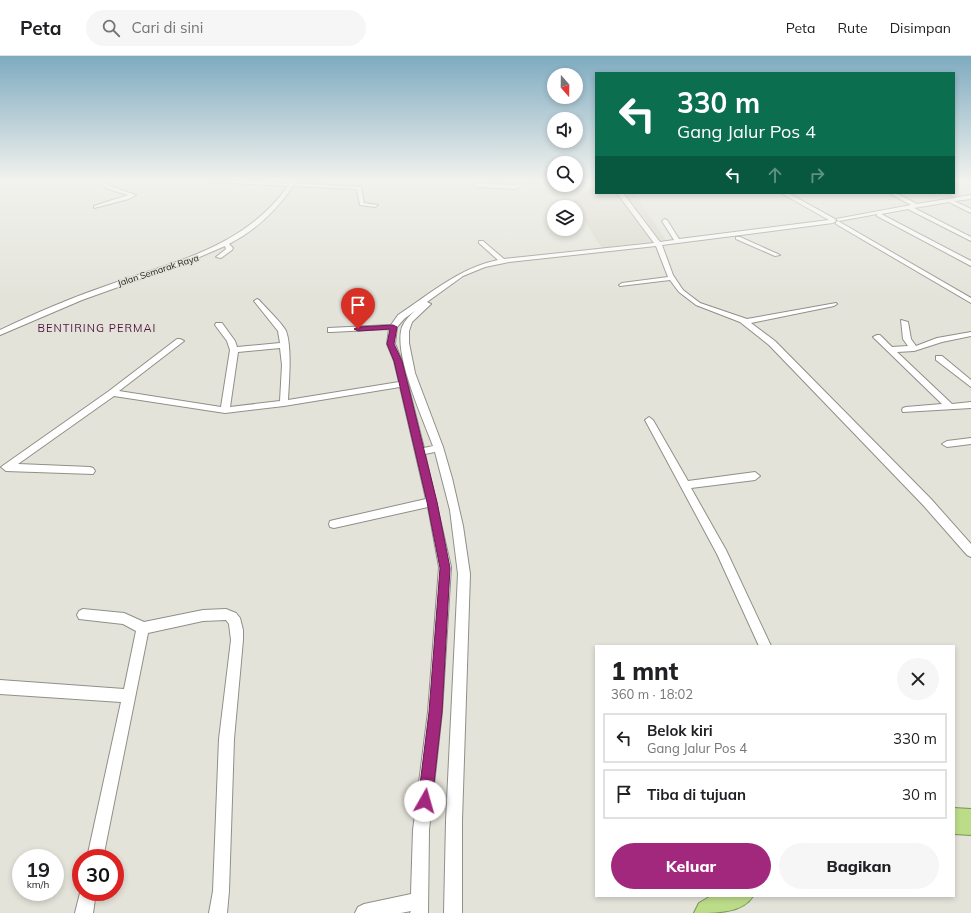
<!DOCTYPE html>
<html lang="id">
<head>
<meta charset="utf-8">
<style>
	body { margin:0; font-family:Mulish,sans-serif; background:#f6f6f6; color:#202124; height:100vh; display:flex; flex-direction:column; font-size:15px; white-space:nowrap }
	* { box-sizing:border-box; margin:0 }
	p { font-size:13px; color:#757577 }
	.icon { flex:none; width:22px; height:22px; fill:none; stroke:currentColor; stroke-width:2; stroke-linecap:round; stroke-linejoin:round }
	.map { position:relative; flex:1; overflow:hidden }
	.drawer { position:absolute; left:595px; top:589px; width:360px; height:252px; display:flex; flex-direction:column; background:#fff; border-radius:0px; box-shadow:0 2px 6px #0003 }
	.drawer>* { flex:none }
	.hud { position:absolute; left:595px; top:16px; width:360px; height:122px; border-radius:0px; box-shadow:0 2px 6px #0003; background:#0b6e4f; color:#fff; overflow:hidden }
	.needle { width:26px; rotate:160deg }
	.controls { position:absolute; left:547px; top:12px; display:grid; gap:8px }
	.controls a { display:grid; place-items:center; width:36px; height:36px; border-radius:50%; background:#fff; box-shadow:0 2px 6px #0003; font-size:20px }
	.speed { position:absolute; left:12px; top:793px; display:flex; gap:8px; font-size:20px; font-weight:700; text-align:center }
	.speed>* { display:grid; place-content:center; width:52px; height:52px; border-radius:50%; background:#fff; box-shadow:0 2px 6px #0003; line-height:1 }
	.speed small { font-size:10px; font-weight:400 }
	.speed .limit { border:6px solid #d22; background:#fff; color:#111 }
	.pin { position:absolute; display:grid; place-items:center; width:34px; height:34px; color:#fff; margin:-41px -17px; border-radius:50% 50% 50% 0; rotate:-45deg; box-shadow:0 0 4px #0007 }
	.pin .icon { rotate:45deg }
	.me { position:absolute; width:44px; margin:-22px; rotate:7deg; stroke-linejoin:round; filter:drop-shadow(0 0 3px #0008) }
	.turn { display:flex; align-items:center; gap:14px; height:84px; padding:0 16px; font-size:18px }
	.turn .icon { width:52px; height:52px; stroke-width:2.5 }
	.turn b { display:block; font-size:28px; line-height:34px }
	.lanes { display:flex; align-items:center; height:38px; padding:0 16px; background:#0003; justify-content:center; gap:20px; direction:ltr }
	.lanes .off { opacity:.35 }
	.round { display:grid; place-items:center; flex:none; width:42px; height:42px; border-radius:21px; background:#f6f6f6 }
	.headline { display:flex; align-items:center; justify-content:space-between; height:68px; padding:0 16px }
	h1 { font-size:24px; font-weight:800; line-height:30px }
	.cta { display:flex; gap:8px; margin-top:auto; padding:8px 16px }
	.cta a { flex:1; height:46px; border-radius:24px; background:#a2287d; color:#fff; font-size:16px; font-weight:800; line-height:46px; text-align:center }
	.cta a+a { background:#f6f6f6; color:#202124 }
	ul { padding:0; list-style:none }
	li { display:flex; align-items:center; gap:12px; height:50px; margin:0 8px 6px; padding:0 8px; border:2px solid #e0e0e0; border-radius:0px }
	li div { flex:1 }
	li b { display:block; font-size:15px }
	li em { font-style:normal }
	header { display:flex; align-items:center; gap:24px; box-sizing:border-box; height:56px; padding:0 20px; background:#fff; border-bottom:1px solid #e0e0e0 }
	header strong { font-size:19px }
	nav { display:flex; gap:22px; margin-inline-start:auto; font-size:14px }
	.search { width:280px; height:36px; background:#f6f6f6; display:flex; align-items:center; gap:10px; box-sizing:border-box; padding:0 14px; border-radius:22px; color:#757577; font-size:15px }
	.map>svg:first-child { display:block }
	.built { fill:#d8d6c7 }
	.lines { fill:none; stroke-linecap:round; stroke-linejoin:round }
	.minor-casing { stroke:#909088; stroke-width:2 }
	.trunk-casing { stroke:#7a9550; stroke-width:2 }
	.minor { fill:#fff; fill-rule:evenodd }
	.trunk { fill:#bcdc8a; fill-rule:evenodd }
	.route { fill:#a2287d; stroke:#691a51 }
	.labels { text-anchor:middle; dominant-baseline:central; stroke-width:3; stroke-linejoin:round; paint-order:stroke }
	.far-street-label { font-size:9px; fill:#1f1f1c; stroke:#e3e3da }
	.far-quarter-label { font-size:11px; letter-spacing:1px; fill:#4f143c; stroke:#e3e3da }
</style>
</head>
<body>
<header>
<strong>Peta</strong>
<div class="search"><svg class="icon" aria-label="search" viewBox="0 0 24 24"><circle cx="10" cy="10" r="6"/><path d="M15 15l6 6"/></svg>Cari di sini</div>
<nav><a>Peta</a><a>Rute</a><a>Disimpan</a></nav>
</header>
<div class="map">
<svg width="971" height="857" viewBox="0 0 971 857">
	<rect width="100%" height="100%" fill="#e3e3da"/>
	<path class="built" d="M591,131H596V137H634L666,184L602,192L572,146Z"/>
	<g class="lines">
		<g class="minor-casing">
			<g id="minor">
				<path d="M93,123H98L112,131L136,139L129,143L94,152V150L128,139L108,133Z"/>
				<path d="M294,123H298L295,127L361,131L364,147L378,149L375,151L360,149L357,133L293,130C276,155 256,174 229,188L233,192L232,194L221,202L216,201L226,193L225,190L188,206L82,244L0,279V274C34,258 68,243 103,231C172,206 243,193 288,130L212,126L210,124L290,127Z"/>
				<path d="M518,123L554,125V127L522,126V129L516,133L478,131L475,129L478,127L515,129L518,127Z"/>
				<path d="M617,137H623L660,186L674,184L662,165L665,163L667,164L679,183L829,164L781,137H788L835,163L836,165L833,167L662,189L673,219L683,234L700,247L747,263L836,247L837,248L834,250L751,267L775,285L931,443L971,488V501L967,499L923,449L769,289L740,266L696,249L679,236L670,224L620,230L619,229L622,227L668,221L656,190L509,206L485,211L463,220L427,246L431,248L412,266L409,275V287L415,317L443,391L452,422L463,470L470,518L462,765V857H444L446,765L458,518L450,454L435,396L425,398L451,511L442,656L429,774L428,857H410L411,855L401,857H355L358,851L364,848L411,838L413,774L428,656L439,511L428,451L334,472L330,471L329,468L330,465L334,464L426,443L400,331L284,350L225,357L114,340L18,408L90,411L93,412L95,415L93,418L6,415L1,411L109,335L177,283H180L184,285L119,335L221,351L230,294L227,285L215,269L216,267H222L235,285L237,291L280,287L278,275L254,245L257,243L259,244C265,251 283,268 286,275C292,291 289,325 288,344L399,326L394,305L387,288L389,273L331,276H328V272L391,269L398,259C430,238 459,212 498,204L479,187V185H483L504,203L654,187ZM416,254C410,259 405,264 402,271C393,297 423,363 433,390L424,392L402,305L395,288L397,271L404,263ZM280,292L282,309L280,345L230,351L238,296Z"/>
				<path d="M889,137H896L917,148L971,139V143L954,145L971,153V157L949,146L914,152L971,181V185L908,153L881,158L971,205V210L877,160V158L839,165L836,163L911,149Z"/>
				<path d="M838,165L971,242V247L836,168V166Z"/>
				<path d="M736,181H740L780,199L775,200L736,183Z"/>
				<path d="M901,264L908,266L911,283L916,290L937,282L971,276V280L942,286L914,295L897,296L952,348L971,346V352L903,356L902,354L903,352L906,351L942,348L873,281L877,279H880L892,291L908,290L903,283Z"/>
				<path d="M936,300H942L971,324V331L936,304Z"/>
				<path d="M649,361L653,364L688,425L755,416L760,420L755,424L691,432L726,494L771,590H759L717,498L645,364Z"/>
				<path d="M971,382V388L947,391L942,388L947,385Z"/>
				<path d="M83,553L124,557L144,566L203,554L226,553L236,557L240,562L243,574V584L234,683L229,835L227,857H209L213,835L219,683L231,584L229,568L226,564L203,565L148,577L103,802H87L121,646L0,638V624L124,633L136,575L123,568L79,563L77,559L79,555Z"/>
				<path d="M81,833V836H96L93,857H75Z"/>
			</g>
		</g>
		<g class="trunk-casing">
			<g id="trunk">
				<path d="M954,752L971,753V779L954,778Z"/>
				<path d="M711,840H753C743,857 717,857 694,857L699,847Z"/>
			</g>
		</g>
		<use href="#minor" class="minor"/>
		<use href="#trunk" class="trunk"/>
	</g>
	<linearGradient id="sky" x2="0" y2="1"><stop stop-color="#7eabc0"/><stop offset="0.51" stop-color="#f2f2ee"/><stop offset="1" stop-color="#f2f2ee" stop-opacity="0"/></linearGradient>
	<rect width="971" height="243" fill="url(#sky)"/>
	<path class="route" d="M393,269L397,271L394,288L402,305L437,446L450,512L442,656L432,745L430,750L425,752L420,750L418,745L429,656L440,512L427,446L394,305L387,288L390,273L358,275L354,273L358,271Z"/>
	<g class="labels">
		<g class="far-street-label">
			<text transform="translate(158 214) rotate(-18)">Jalan Semarak Raya</text>
		</g>
		<g class="far-quarter-label">
			<text x="97" y="272">BENTIRING PERMAI</text>
		</g>
	</g>
</svg>
<div class="controls">
<a><svg class="needle" viewBox="-14 -14 28 28"><path d="M0-13l5 13h-10z" fill="#e53935"/><path d="M0 13l5-13h-10z" fill="#757577"/></svg></a>
<a><svg class="icon" aria-label="sound" viewBox="0 0 24 24"><path d="M4 9h4l5-4v14l-5-4H4zM17 9q2 3 0 6"/></svg></a>
<a><svg class="icon" aria-label="search" viewBox="0 0 24 24"><circle cx="10" cy="10" r="6"/><path d="M15 15l6 6"/></svg></a>
<a><svg class="icon" aria-label="layers" viewBox="0 0 24 24"><path d="M12 4l9 5-9 5-9-5zM3 14l9 5 9-5"/></svg></a>
</div>
<div class="speed"><div>19<small>km/h</small></div><div class="limit">30</div></div>
<div class="pin" style="left:358px;top:273px;background:#d93025"><svg class="icon" aria-label="arrive" viewBox="0 0 24 24"><path d="M6 21V4h12l-3 4 3 4H6"/></svg></div>
<svg class="me" style="left:425px;top:745px" viewBox="-20 -20 40 40"><circle r="19" fill="#fff"/><path d="M0-13L10 11 0 6-10 11z" fill="#a2287d"/></svg>
<div class="hud">
<div class="turn"><svg class="icon" aria-label="left" viewBox="0 0 24 24"><path d="M17 20v-9H6M10 6l-5 5 5 5"/></svg><div><b>330 m</b>Gang Jalur Pos 4</div></div>
<div class="lanes"><svg class="icon" aria-label="left" viewBox="0 0 24 24"><path d="M17 20v-9H6M10 6l-5 5 5 5"/></svg><svg class="icon off" aria-label="ahead" viewBox="0 0 24 24"><path d="M12 20V5M6 11l6-6 6 6"/></svg><svg class="icon off" aria-label="right" viewBox="0 0 24 24"><path d="M7 20v-9h11M14 6l5 5-5 5"/></svg></div>
</div>
<section class="drawer">
<div class="headline"><div><h1>1 mnt</h1><p>360 m · 18:02</p></div><a class="round"><svg class="icon" aria-label="close" viewBox="0 0 24 24"><path d="M6 6l12 12M18 6L6 18"/></svg></a></div>
<ul>
<li><svg class="icon" aria-label="left" viewBox="0 0 24 24"><path d="M17 20v-9H6M10 6l-5 5 5 5"/></svg><div><b>Belok kiri</b><p>Gang Jalur Pos 4</p></div><em>330 m</em></li>
<li><svg class="icon" aria-label="arrive" viewBox="0 0 24 24"><path d="M6 21V4h12l-3 4 3 4H6"/></svg><div><b>Tiba di tujuan</b></div><em>30 m</em></li>
</ul>
<div class="cta"><a>Keluar</a><a>Bagikan</a></div>
</section>
</div>
</body>
</html>
